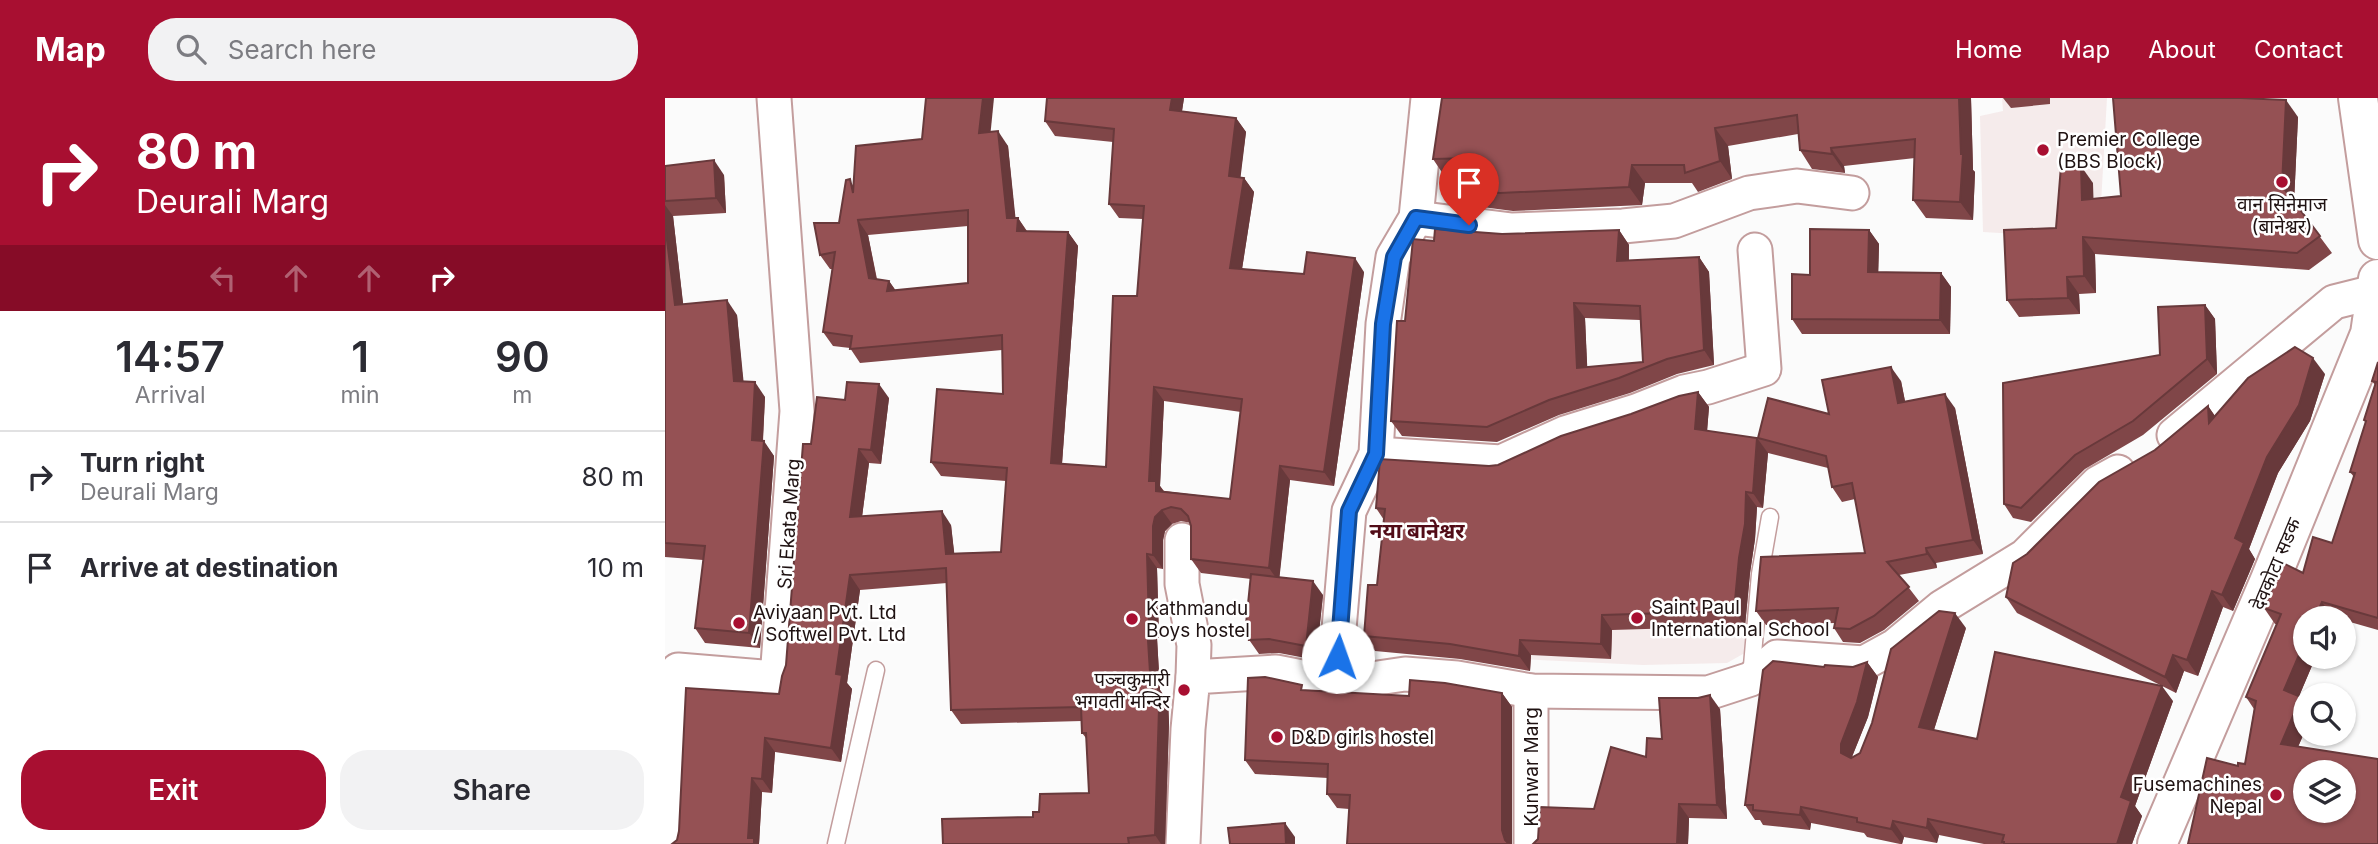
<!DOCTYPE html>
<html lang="en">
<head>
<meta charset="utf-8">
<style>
	body { margin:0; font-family:Inter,"Noto Sans Devanagari",sans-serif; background:#f2f2f3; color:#2b2b33; height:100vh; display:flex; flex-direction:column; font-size:26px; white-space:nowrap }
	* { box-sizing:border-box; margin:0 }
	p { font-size:23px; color:#7c7c81 }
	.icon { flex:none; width:38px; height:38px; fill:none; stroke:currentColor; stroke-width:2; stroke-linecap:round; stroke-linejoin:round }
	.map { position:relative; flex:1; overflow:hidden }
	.sheet { display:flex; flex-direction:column; background:#fff; width:665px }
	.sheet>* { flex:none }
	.guide { background:#a80f31; color:#fff; overflow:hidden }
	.fabs { position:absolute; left:1628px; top:508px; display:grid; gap:14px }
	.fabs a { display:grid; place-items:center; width:63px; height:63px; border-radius:50%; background:#fff; box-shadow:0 2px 5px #0004; font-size:35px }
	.pin { position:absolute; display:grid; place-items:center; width:60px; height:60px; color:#fff; margin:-72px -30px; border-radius:50% 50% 50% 0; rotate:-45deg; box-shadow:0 0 7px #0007 }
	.pin .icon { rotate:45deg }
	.me { position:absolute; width:77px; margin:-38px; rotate:3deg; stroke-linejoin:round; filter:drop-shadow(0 0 5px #0008) }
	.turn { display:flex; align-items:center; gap:24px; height:147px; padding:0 21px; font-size:32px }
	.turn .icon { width:91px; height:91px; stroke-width:2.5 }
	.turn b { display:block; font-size:49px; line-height:60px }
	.lanes { display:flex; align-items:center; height:66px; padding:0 21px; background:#0003; justify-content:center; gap:35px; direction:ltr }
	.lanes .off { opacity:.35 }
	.eta { display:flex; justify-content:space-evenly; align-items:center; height:119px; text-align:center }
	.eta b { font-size:42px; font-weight:600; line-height:49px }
	.primary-button { display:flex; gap:14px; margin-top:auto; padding:14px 21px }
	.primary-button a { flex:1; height:80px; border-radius:28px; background:#a80f31; color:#fff; font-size:28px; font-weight:600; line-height:80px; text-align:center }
	.primary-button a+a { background:#f2f2f3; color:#2b2b33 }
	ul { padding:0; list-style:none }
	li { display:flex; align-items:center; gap:21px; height:91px; padding:0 21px; border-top:2px solid #e1e1e2 }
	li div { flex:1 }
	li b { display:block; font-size:26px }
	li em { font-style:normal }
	header { display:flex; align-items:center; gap:42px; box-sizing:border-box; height:98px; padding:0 35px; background:#a80f31; color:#fff }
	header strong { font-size:33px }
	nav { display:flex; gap:38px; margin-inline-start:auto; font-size:24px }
	.search { width:490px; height:63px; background:#f2f2f3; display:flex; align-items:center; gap:18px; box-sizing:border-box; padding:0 24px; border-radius:28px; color:#7c7c81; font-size:26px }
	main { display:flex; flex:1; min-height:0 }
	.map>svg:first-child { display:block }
	.built { fill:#f5ebeb }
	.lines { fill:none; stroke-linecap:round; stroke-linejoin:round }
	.service-casing { stroke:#c39d9d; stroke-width:19 }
	.minor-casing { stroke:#c39d9d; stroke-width:37 }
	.secondary-casing { stroke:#c39d9d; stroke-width:42 }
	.service { stroke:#fff; stroke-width:16 }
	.minor { stroke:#fff; stroke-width:33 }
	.secondary { stroke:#fff; stroke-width:38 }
	.wall { fill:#804648; fill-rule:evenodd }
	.shaded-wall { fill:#68393b }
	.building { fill:#955154; stroke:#68393b; stroke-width:2; fill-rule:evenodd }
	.route-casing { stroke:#114b97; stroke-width:18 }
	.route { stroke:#1a73e8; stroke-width:12 }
	.poi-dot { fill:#a80f31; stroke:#fff; stroke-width:2.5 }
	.labels { text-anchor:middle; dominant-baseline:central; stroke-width:5; stroke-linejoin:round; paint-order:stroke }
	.poi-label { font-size:19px; fill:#1f1212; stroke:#fff; text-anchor:start }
	.street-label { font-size:19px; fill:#1f1212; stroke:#fff }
	.neighbourhood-label { font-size:21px; font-weight:bold; fill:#510c17; stroke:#fff }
</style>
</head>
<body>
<header>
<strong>Map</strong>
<div class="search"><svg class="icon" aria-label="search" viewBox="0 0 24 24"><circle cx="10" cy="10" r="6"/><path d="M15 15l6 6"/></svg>Search here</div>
<nav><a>Home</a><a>Map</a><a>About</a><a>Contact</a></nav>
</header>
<main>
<section class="sheet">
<div class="guide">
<div class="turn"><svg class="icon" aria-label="right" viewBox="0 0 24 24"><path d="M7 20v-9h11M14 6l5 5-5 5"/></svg><div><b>80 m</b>Deurali Marg</div></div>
<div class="lanes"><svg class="icon off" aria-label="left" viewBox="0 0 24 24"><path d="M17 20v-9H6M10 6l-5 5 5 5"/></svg><svg class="icon off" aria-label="ahead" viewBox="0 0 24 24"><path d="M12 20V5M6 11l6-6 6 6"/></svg><svg class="icon off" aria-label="ahead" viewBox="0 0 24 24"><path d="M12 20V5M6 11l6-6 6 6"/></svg><svg class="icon" aria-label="right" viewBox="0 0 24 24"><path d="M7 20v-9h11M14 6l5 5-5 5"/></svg></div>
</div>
<div class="eta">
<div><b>14:57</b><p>Arrival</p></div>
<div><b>1</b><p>min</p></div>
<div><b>90</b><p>m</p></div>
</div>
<ul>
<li><svg class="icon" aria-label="right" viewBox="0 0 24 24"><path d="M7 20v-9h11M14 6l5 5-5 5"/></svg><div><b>Turn right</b><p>Deurali Marg</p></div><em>80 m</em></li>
<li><svg class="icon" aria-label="arrive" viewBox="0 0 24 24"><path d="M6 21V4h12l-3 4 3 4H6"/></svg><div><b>Arrive at destination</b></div><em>10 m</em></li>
</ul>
<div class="primary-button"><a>Exit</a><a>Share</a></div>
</section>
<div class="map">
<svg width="1713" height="746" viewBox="0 0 1713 746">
	<rect width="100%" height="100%" fill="#fbfbfb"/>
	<g class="built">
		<path d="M1337,0H1442L1434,141L1318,134L1315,18L1338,13Z"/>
		<path d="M910,462L1088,488L1085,552L1062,565L978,567L856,561Z"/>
	</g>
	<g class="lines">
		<g class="service-casing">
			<g id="service">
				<path d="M1086,579L1095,476L1105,419"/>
				<path d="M171,746L211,572"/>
			</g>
		</g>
		<g class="minor-casing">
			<g id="minor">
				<path d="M751,120L847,132L958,128L1009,123L1084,95L1132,88L1187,95"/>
				<path d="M1509,337L1669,204L1713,193"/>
				<path d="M711,356L836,364L900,335L971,313L1019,294L1043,289L1099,271L1090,152"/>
				<path d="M517,442V486L529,547L528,579"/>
				<path d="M672,586L674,531L684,413L711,356L718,226L728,159L751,120L763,0"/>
				<path d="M5,746L13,572L112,580L132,313L109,0"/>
				<path d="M518,746L523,631L528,579L611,574L672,586L740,576L792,580L866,593L1043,595L1086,581L1112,559L1199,565L1230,548L1277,509L1360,458L1433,385L1453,374"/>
				<path d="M866,746V593"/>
			</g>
		</g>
		<g class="secondary-casing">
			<g id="secondary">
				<path d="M1693,0L1713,142"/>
				<path d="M1492,746L1605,482L1705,236L1713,181"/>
			</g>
		</g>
		<use href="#service" class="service"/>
		<use href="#minor" class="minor"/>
		<use href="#secondary" class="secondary"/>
	</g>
	<g class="wall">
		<path d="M382,0H519L517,13L571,20L581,34L575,79L579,80L589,94L577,171L639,176L699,174L669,388L625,382L614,480L658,497L651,562L614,555L594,556L580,536L586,481L536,475L526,461V425L516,423L507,426L500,433L498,442V471L492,470L494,540H492L495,592L503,603L504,625L500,746H278L368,719L374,714L424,695L421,640L417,635V623L296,626L286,612L282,485L195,492L182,585L187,591L176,664L110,654L107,695L97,694L94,746H7L12,742L114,596L121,567L146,346L180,302L224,300L216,366L204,365L197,419L286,427L289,455L336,454L341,383L276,378L266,364L338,296L337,252L195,265L185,250L168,248L158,234L167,171H165L155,157L174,125L188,86L326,34L343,48L350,120H353L362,133L403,134L413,148L397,366L441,369L472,198L478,121L454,120L444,106L448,44L390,38L380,23ZM303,128V185L230,192L224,183L212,181L203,137ZM499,303L576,314L565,401L499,393L495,388Z"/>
		<path d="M777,0H1306L1308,72L1310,74L1308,122L1261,120L1248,102L1250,60L1179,68L1180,75L1147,71L1135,52L1133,36L1063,48L1067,81L1033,94L1027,85H980L977,107L848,113L817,109L804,91L806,78L780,79L768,61Z"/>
		<path d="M1338,0H1385V6L1346,10Z"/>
		<path d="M1633,19L1629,104L1667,155L1644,172L1430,156L1431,195L1414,196L1415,216L1354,219L1342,202L1391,130L1428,85V101L1456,98Z"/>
		<path d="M0,68L59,77L61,115L8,118L18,206L72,217L78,284L100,299L98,343L109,358L95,550L40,545L30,530L38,462L0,459Z"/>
		<path d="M954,132L964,147V163L1034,159L1044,174L1049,267L1012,276L965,295L894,317L832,344L737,338L726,323L740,223L769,143L837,136ZM920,220L975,222L978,264L922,269Z"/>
		<path d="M1204,132L1214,146L1213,174L1276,175L1286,189L1285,236H1137L1127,221L1145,177Z"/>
		<path d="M1540,207L1550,221L1552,276L1478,337L1420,371L1366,424L1348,420L1339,406L1495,257Z"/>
		<path d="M1713,264V532L1678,522V520L1668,519L1634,598L1640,604V633L1633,649L1713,661L1573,668L1580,666L1589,611L1581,599L1612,526H1610L1599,510L1638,475L1667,445L1689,379L1685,374L1701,324L1699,322L1710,287L1707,283Z"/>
		<path d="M1660,276L1645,323L1613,375L1584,451L1590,461L1568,513L1558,509L1533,578L1519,573L1511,595L1352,515L1341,499L1362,456L1543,308L1550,318Z"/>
		<path d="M1236,283L1240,303L1290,310L1318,456L1271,465L1272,470L1234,477L1254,503L1219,532L1195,545L1178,544L1169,530L1170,525L1101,527L1091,513L1200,455L1190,401L1177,404L1167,389L1163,370L1103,355L1098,410L1092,409L1090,441L1085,475L1080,528L947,532L946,561L866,557L865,573L795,561L710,553L699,538L712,487L719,422L711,410L824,368L833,367L966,316L1033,294L1044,309L1042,333L1092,340L1164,316Z"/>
		<path d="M1301,530L1269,632L1312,641L1508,603L1470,708L1477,718L1467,746H1319L1274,737L1272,745L1239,739L1237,746H1235L1202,739L1199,735L1146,725L1145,732L1098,727L1095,722H1090L1080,707L1159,569H1188L1202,564L1213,579L1203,619L1187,659L1195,655Z"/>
		<path d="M641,592L744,598L837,595L847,609V746L684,711L672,710L662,696L663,680L590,676L580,662Z"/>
		<path d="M1055,611L1062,721L1024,720L1023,746H868L929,711L981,659L997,641Z"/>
	</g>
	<g class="shaded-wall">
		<path d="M318,0H329L324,50L314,35Z"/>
		<path d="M507,0H519L515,26L505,12Z"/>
		<path d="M1294,0H1306L1308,72L1310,74L1308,122L1295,104L1296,56Z"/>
		<path d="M1621,2L1633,19L1629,105L1617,88Z"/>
		<path d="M571,20L581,34L574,92L564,78Z"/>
		<path d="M1050,30L1063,48L1067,81L1055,63Z"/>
		<path d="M333,33L343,48L352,134L342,120Z"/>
		<path d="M1166,50L1179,68L1180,75L1167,56Z"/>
		<path d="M49,62L59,77L61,115L51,100Z"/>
		<path d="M967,67L980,85L977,107L964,89Z"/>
		<path d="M1416,68L1428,85L1429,119L1417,102Z"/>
		<path d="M579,80L589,94L575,184L565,170Z"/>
		<path d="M0,107L8,118L20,222L10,207L0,126Z"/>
		<path d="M353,120L362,134L352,133Z"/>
		<path d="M193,122L203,137L214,194L204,180Z"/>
		<path d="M954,132L964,147L963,178L952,163Z"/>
		<path d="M1204,132L1214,146L1213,188L1203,174Z"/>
		<path d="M403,134L413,148L396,379L386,365Z"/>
		<path d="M1418,139L1430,156L1431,195L1419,178Z"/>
		<path d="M1034,159L1044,174L1049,267L1039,252Z"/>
		<path d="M690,160L699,174L669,388L659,374Z"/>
		<path d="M1276,175L1286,189L1285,236L1275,222Z"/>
		<path d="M1402,179L1414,196L1415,216L1403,200Z"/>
		<path d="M224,183L234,197L222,193Z"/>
		<path d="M62,202L72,217L80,298L69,283Z"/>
		<path d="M909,205L920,220L923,285L912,270Z"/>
		<path d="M1540,207L1550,221L1552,276L1542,261Z"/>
		<path d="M1648,260L1660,276L1645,323L1613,375L1605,395L1584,451L1590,461L1568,513L1557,497L1570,440L1602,359Z"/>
		<path d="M1226,269L1236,283L1243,319L1233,305Z"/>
		<path d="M90,284L100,299L97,357L87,342Z"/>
		<path d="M214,286L224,300L216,366L206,352Z"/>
		<path d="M489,289L499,303L495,388L501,397V407L484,383Z"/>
		<path d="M1033,294L1044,309L1041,346L1030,331Z"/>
		<path d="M1280,296L1290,310L1318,456L1308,442Z"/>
		<path d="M1543,308L1554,324L1544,325Z"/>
		<path d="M1092,340L1103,355L1098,410L1088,395Z"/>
		<path d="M99,343L109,358L95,550L84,535Z"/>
		<path d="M194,351L204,365L195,434L185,419Z"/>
		<path d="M615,368L625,382L614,484L604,470Z"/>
		<path d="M1081,394L1092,409L1090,441L1085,475L1080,528L1069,513Z"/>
		<path d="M497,412L507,426L500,433L498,442V471L488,457V428L490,419Z"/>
		<path d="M277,413L286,427L291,470L281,456Z"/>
		<path d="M1261,450L1271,465L1272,470L1262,456Z"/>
		<path d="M482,456L492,470L494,540L484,526Z"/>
		<path d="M185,477L195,492L182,585L187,591L176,664L166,650L171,576Z"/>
		<path d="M648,483L658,497L651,562L641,548Z"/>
		<path d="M1547,493L1558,509L1533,578L1522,562Z"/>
		<path d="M1657,504L1668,519L1667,520H1650Z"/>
		<path d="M1290,515L1301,530L1265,644L1254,629Z"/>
		<path d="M937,517L947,532L946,561L936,546Z"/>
		<path d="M482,526L492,540L495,592L503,603L504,625L500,746H496L490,737L486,590Z"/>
		<path d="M855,542L866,557L865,573L854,558Z"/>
		<path d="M1640,543V558H1651L1630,608L1619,592Z"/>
		<path d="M1508,557L1519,573L1511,595L1500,579Z"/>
		<path d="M1202,564L1213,579L1203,619L1186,661L1176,655V646Z"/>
		<path d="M1497,588L1508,603L1470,708L1477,718L1467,746H1452L1456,699Z"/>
		<path d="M837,595L847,609V746H843L840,742L837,732Z"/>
		<path d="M1045,597L1055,611L1062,721L1052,707Z"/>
		<path d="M1636,599L1640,604V633L1627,662L1616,646Z"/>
		<path d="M100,640L110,654L107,695L97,681Z"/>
		<path d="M87,680L97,694L94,746H88L83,740Z"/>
		<path d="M1014,706L1024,720L1023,746H1012Z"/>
		<path d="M1136,709L1146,725L1145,732L1135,717Z"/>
		<path d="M1263,721L1274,737L1272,745L1262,730Z"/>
		<path d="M1228,723L1239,739L1237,746L1226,731Z"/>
		<path d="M620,725L630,739V746H621Z"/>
	</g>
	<g class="building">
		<path d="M261,0H318L314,35L333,33L342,120H353L352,133L403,134L386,365L441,369L448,198H472L479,108L444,106L449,31L380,23L382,0H507L505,12L571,20L564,78L579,80L565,170L639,176L642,154L690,160L659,374L615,368L604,470L526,461V428L523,418L516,411L506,409L497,412L490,419L488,428V457L482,456L484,526H482L486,590L493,589L494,611L490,737L463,740L464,746H278L277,721L368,719V714H374L375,696L424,695L421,635H417L416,609L286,612L281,470L185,477L171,576L177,577L166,650L100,640L97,681L87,680L83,740H89V746H7L12,742L14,733L21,590L114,596L117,578L121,567L138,346H146L152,299L180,302L182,284L214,286L206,352L194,351L185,419L277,413L281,456L336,454L342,370L266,364L272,291L338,296L337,237L185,251L187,238L158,234L170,154L155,157L149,125H174L181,82L185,81L188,95L191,48L257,41ZM303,112V185L222,193L224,183L204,180L193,122ZM489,289L577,301L565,401L491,393V383H484Z"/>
		<path d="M777,0H1294L1296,56H1298L1295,104L1248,102L1250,41L1166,50L1167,56L1135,52L1132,17L1050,30L1055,63L1020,75L1019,67H967L964,89L835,95L804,91L808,60L768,61Z"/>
		<path d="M1448,0H1576L1621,2L1617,88L1655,138L1632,155L1418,139L1419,178L1402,179L1403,200L1342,202L1339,132L1391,130L1396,68H1416L1417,102L1456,98Z"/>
		<path d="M49,62L51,100L0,103V68Z"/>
		<path d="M0,126L10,207L62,202L69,283L90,284L87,342L99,343L84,535L30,530L40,448L0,445Z"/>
		<path d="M770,131L837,136L954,132L952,163L1034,159L1039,252L1002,261L954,280L884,302L822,329L726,323L732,223H740L748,141L769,143ZM909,205L975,208L978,264L912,270Z"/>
		<path d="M1145,131L1204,132L1203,174L1276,175L1275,222L1127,221V176L1145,177Z"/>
		<path d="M1540,207L1542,261L1468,323L1410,357L1356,410L1339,406L1338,285L1495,257L1493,209Z"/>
		<path d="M1630,249L1648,260L1634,307L1602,359L1570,440L1579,445L1557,497L1547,493L1522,562L1508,557L1500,579L1341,499L1348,465L1362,456L1434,384L1490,352L1543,308L1544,325L1583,280Z"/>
		<path d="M1713,264V520L1657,504L1650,520H1640V543L1619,592L1636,599L1616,646L1713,661V746H1523L1542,660L1573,668V665L1580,666L1591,603L1581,599L1616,516L1599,510L1618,465L1638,475L1648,439L1667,445L1690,375L1685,374L1701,323L1699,322L1711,284L1707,283ZM1640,674H1678V712H1640Z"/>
		<path d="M1226,269L1233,305L1280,296L1308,442L1261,450L1262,456L1222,464L1244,489L1209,518L1185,531L1169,530L1173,510L1091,513L1096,459L1200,455L1187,385L1167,389L1161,358L1093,340L1103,300L1164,316L1157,282Z"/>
		<path d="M1033,294L1030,331L1092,340L1088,395L1081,394L1080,426L1074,460L1069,513L937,517L936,546L855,542L854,558L785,546L699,538L703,487H712L720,411L711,410L715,361L824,368L833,367L896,338L966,316L1014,298Z"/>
		<path d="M586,476L648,483L641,548L604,541L584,542L585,537L580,536Z"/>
		<path d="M1274,513L1290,515L1254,629L1312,641L1330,554L1497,588L1456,699L1466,703L1452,746H1339V744H1337L1339,737L1263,721L1262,730L1228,723L1226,731L1192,724V720L1136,709L1135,717L1088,712V707H1080L1098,572L1108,563L1159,569L1160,567L1188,569L1202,564L1192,604L1176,646V655L1186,660L1195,655L1207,625L1226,551Z"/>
		<path d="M600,579L637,587L636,592L744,598L745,582L780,585L837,595V732L840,742L844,746H682L685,697L662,696L663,666L580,662L583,580Z"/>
		<path d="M1045,597L1052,707L1014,706L1012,746H868L873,741L875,709L929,711L946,649L981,659L982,640L997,641L994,600H1033Z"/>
		<path d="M620,725L621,746H565L563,730Z"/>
	</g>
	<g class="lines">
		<g class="route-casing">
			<path id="route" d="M673,559L684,413L711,356L718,226L729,159L751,120L804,127"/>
		</g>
		<use href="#route" class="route"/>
	</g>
	<g class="poi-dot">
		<circle cx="1378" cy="52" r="7"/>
		<circle cx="1617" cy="84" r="7"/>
		<circle cx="972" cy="520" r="7"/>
		<circle cx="467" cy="521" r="7"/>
		<circle cx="74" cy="525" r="7"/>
		<circle cx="519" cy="592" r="7"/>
		<circle cx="612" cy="639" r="7"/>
		<circle cx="1611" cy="697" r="7"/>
	</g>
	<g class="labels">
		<g class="poi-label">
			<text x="1392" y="41">Premier College<tspan x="1392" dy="22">(BBS Block)</tspan></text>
			<text x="1617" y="106" text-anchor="middle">वान सिनेमाज<tspan x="1617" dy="22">(बानेश्वर)</tspan></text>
			<text x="986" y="509">Saint Paul<tspan x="986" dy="22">International School</tspan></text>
			<text x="481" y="510">Kathmandu<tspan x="481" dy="22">Boys hostel</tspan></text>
			<text x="88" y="514">Aviyaan Pvt. Ltd<tspan x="88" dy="22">/ Softwel Pvt. Ltd</tspan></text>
			<text x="505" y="581" text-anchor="end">पञ्चकुमारी<tspan x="505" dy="22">भगवती मन्दिर</tspan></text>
			<text x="626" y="639">D&amp;D girls hostel</text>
			<text x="1597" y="686" text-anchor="end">Fusemachines<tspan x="1597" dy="22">Nepal</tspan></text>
		</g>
		<g class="street-label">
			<text transform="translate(124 426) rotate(-86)">Sri Ekata Marg</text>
			<text transform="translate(1611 466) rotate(-67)">देवकोटा सडक</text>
			<text transform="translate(866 669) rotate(-90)">Kunwar Marg</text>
		</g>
		<g class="neighbourhood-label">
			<text x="752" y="432">नया बानेश्वर</text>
		</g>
	</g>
</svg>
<div class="fabs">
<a><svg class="icon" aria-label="sound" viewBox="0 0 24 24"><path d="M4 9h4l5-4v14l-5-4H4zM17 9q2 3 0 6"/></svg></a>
<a><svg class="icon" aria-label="search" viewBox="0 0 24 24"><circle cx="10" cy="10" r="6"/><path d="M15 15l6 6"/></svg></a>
<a><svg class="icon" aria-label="layers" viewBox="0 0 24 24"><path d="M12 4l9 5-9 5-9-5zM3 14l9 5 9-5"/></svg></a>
</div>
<div class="pin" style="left:804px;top:127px;background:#d93025"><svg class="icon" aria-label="arrive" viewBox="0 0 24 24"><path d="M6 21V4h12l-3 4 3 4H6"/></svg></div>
<svg class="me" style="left:673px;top:559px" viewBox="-20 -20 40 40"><circle r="19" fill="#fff"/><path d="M0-13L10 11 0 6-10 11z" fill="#1a73e8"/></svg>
</div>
</main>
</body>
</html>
